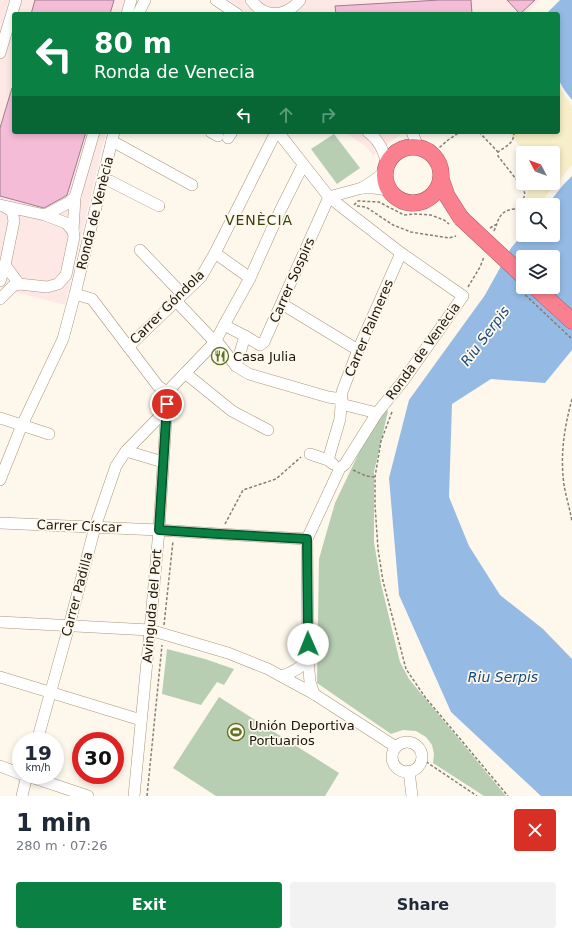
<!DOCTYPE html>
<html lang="en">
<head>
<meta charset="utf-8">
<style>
	body { margin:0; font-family:"DejaVu Sans",sans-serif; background:#f2f2f3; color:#1f2937; height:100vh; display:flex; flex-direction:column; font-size:15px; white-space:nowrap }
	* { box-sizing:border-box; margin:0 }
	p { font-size:13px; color:#747a83 }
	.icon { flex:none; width:22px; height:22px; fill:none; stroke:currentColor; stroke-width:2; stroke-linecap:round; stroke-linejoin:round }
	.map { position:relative; height:796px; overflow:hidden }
	.side { display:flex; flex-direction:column; background:#fff; flex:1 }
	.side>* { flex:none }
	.guide { position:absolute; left:12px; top:12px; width:548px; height:122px; border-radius:4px; box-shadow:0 2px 6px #0003; background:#0b8043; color:#fff; overflow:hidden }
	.needle { width:26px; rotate:311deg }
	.fabs { position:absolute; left:516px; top:146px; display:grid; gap:8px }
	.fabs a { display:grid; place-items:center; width:44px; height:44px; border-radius:4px; background:#fff; box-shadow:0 2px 6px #0003; font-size:20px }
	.speed { position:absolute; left:12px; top:732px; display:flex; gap:8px; font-size:20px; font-weight:700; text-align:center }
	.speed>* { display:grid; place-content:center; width:52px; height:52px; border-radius:50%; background:#fff; box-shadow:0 2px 6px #0003; line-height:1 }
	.speed small { font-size:10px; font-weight:400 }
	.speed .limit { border:6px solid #d22; background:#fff; color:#111 }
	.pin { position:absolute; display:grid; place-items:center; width:34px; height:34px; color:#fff; margin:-17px; border:2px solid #fff; border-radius:50%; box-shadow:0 1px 4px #0007 }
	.me { position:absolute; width:44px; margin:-22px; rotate:359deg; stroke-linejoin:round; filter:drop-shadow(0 0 3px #0008) }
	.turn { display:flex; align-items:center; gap:14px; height:84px; padding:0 16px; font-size:18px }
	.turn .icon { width:52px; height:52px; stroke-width:2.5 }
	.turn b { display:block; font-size:28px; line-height:34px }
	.lanes { display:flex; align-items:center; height:38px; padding:0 16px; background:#0003; justify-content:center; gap:20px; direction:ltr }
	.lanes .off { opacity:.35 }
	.round { display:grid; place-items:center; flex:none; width:42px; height:42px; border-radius:4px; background:#f2f2f3 }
	.headline { display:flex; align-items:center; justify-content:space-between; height:68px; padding:0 16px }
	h1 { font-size:24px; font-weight:800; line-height:30px }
	.primary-button { display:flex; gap:8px; margin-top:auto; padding:8px 16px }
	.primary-button a { flex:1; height:46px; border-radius:4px; background:#0b8043; color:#fff; font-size:16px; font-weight:800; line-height:46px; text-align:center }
	.primary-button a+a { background:#f2f2f3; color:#1f2937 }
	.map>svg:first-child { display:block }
	.industrial { fill:#fee8e6 }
	.green { fill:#b7ceb3 }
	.sand { fill:#f8eec9 }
	.water { fill:#95bbe5; fill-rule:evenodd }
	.building { fill:#f5bcd7; stroke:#9b7d8b }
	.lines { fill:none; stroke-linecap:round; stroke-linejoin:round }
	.minor-casing { stroke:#a8977d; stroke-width:12 }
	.highway-casing { stroke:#ac5b61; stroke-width:17 }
	.path { stroke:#857f74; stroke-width:1.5; stroke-dasharray:3 2; stroke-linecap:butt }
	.minor { stroke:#fff; stroke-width:11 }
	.highway { stroke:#fa8090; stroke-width:16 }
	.highway-bridge-casing { stroke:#ac5b61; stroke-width:17; stroke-linecap:butt }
	.path-bridge { stroke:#857f74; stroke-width:1.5; stroke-dasharray:3 2; stroke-linecap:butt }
	.highway-bridge { stroke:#fa8090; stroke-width:16 }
	.route-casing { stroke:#07532c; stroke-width:10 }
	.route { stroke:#0b8043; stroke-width:7 }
	.labels { text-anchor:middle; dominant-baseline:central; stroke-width:3.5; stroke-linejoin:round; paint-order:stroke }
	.street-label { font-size:13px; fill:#1b150b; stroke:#fef7ec }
	.poi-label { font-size:13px; fill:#1b150b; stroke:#fef7ec; text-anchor:start }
	.neighbourhood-label { font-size:14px; letter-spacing:1px; fill:#35430a; stroke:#fef7ec }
	.water-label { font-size:14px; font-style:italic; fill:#154a7f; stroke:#fef7ec }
</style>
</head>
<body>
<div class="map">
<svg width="572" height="796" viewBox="0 0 572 796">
	<rect width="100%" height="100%" fill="#fef7ec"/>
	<g class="industrial">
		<path d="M0,0H136L133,14H14V132H106L65,305L19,293L0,287V27L1,24L0,23Z"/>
		<path d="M229,0H540L525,14H247Z"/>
		<path d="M342,132H404L373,155L365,146L352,137Z"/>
	</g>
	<g class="green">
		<path d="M334,134L360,168L337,184L311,149Z"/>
		<path d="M385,409L388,411L374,472V542L381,584L400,662L409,679L506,796H484L433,763L434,754L432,745L426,737L416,731L403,730L391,734L317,683L319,559L335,503L365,440Z"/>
		<path d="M167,649L205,659L234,669L224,685L217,682L201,705L162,694Z"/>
		<path d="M219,697L339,773L325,796H216L173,768Z"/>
	</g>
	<path class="sand" d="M558,85L572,106V165L538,205H523V212L521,209L529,190L534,183H553V153H525L511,135V132H558Z"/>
	<g class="water">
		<path d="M560,0H572V100L565,91L558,79V14H546Z"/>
		<path d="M572,176V350L545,383L491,379L452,404L449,497L469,546L500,595L543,629L572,659V796H541L451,712L399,595L389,478L409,400L485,295L511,248L523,234V235H553V205H547L564,184ZM523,257H553V287H523Z"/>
	</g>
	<g class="building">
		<path d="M35,0H114L110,14H31Z"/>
		<path d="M440,0H471L472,14H336L335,6Z"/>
		<path d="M507,0H535L520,14Z"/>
		<path d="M12,88H14V132H86L67,195L64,197L44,208L0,196V128Z"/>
	</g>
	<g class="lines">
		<g class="minor-casing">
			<g id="minor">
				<path d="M216,0L237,14"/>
				<path d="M251,0C265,19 286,17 300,0"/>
				<path d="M127,14L131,0"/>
				<path d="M138,14L145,0"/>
				<path d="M0,53L16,0"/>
				<path d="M211,132L218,136"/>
				<path d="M278,132L329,197L348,212L401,253L463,296L403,381L377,413L345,464L340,468L307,539L308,659L310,682L314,694"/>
				<path d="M368,132C379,140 383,150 387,163"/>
				<path d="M412,132L418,147"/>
				<path d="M228,138L232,132"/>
				<path d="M112,141L192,185"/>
				<path d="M103,180L110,181L159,206"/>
				<path d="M362,188L373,181L385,172"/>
				<path d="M329,197L362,188H374L388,190"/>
				<path d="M0,205L45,215L66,223L73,231L74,237L66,275L58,284L47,287L19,284L13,286L0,299"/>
				<path d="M45,215L68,203L75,197"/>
				<path d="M73,231L75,197L94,132"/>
				<path d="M140,250L182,294"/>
				<path d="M215,253L250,278"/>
				<path d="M5,265L19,284"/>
				<path d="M0,281L5,265L14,221L12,211L5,207"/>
				<path d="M75,294L92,299L158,386L167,392"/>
				<path d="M176,301L215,342"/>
				<path d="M282,304L358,350"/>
				<path d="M224,325L250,278L280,211L303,165"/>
				<path d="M245,336L260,345L264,342L329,197"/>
				<path d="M128,347L201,277L215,253L276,132"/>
				<path d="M236,366L249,374L328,397L342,399"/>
				<path d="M185,373L232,411L268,430"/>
				<path d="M167,392L215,342L224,325L245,336L236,366L216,340"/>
				<path d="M341,404L377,413"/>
				<path d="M0,418L49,434"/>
				<path d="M126,451L163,462"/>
				<path d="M310,454L328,460L333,464"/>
				<path d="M328,460L340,419L342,392L358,350L401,253"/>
				<path d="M0,480L22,425L63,339L75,294L114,132"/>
				<path d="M0,523L159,530L219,534L307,539"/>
				<path d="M0,622L150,630L228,653L268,669L314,694L396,747"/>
				<path d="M281,676C292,673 301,668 308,659"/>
				<path d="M0,677L141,720"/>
				<path d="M37,741L69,626L95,527L116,466L126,451L167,409"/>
				<circle cx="407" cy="757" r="15"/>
				<path d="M0,766L21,774"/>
				<path d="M409,771L412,796"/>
				<path d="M25,775L88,796"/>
				<path d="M22,796L27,775"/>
				<path d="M134,796L150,630L159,530L167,404V392"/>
			</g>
		</g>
		<g class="highway-casing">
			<g id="highway">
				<circle cx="413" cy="175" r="28"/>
				<path d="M441,179L447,196L461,218"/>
				<path d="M535,287L572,321"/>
			</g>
		</g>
		<g class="path">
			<path d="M479,132L498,152"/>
			<path d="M514,132C514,144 506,146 498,152V156L523,188L525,194L521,207"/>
			<path d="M432,154L448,140L460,132"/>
			<path d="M354,205L358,201L379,202L404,215L415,214L431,215L444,220L449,224"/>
			<path d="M524,205L528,201"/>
			<path d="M357,206L366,207L393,225L411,232L449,238L456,236"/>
			<path d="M490,228L497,224"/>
			<path d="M494,231C499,219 499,211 514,209C518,209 520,209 523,206"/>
			<path d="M468,287L480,267L484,257"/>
			<path d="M572,399C564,429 560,455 564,485C566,497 570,509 572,522"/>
			<path d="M392,412L381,441L375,477V505L378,549L383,581L406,669L425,697L508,796"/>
			<path d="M353,470L366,476L375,477"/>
			<path d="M225,524L243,490L276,479L301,457"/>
			<path d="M164,625L173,541"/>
			<path d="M422,759L477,796"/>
			<path d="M147,796L162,645"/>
		</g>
		<use href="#minor" class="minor"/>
		<use href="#highway" class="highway"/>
		<g class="highway-bridge-casing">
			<path id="highway-bridge" d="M461,218L523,276"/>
		</g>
		<path class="path-bridge" d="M518,288L572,339"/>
		<use href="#highway-bridge" class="highway-bridge"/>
	</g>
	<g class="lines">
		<g class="route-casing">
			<path id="route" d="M167,404L159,530L219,534L307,539L308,644"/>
		</g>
		<use href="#route" class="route"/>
	</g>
	<defs>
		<g id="restaurant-ring" transform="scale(0.9)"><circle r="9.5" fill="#fef7ec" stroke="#5d7323" stroke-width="1.5"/><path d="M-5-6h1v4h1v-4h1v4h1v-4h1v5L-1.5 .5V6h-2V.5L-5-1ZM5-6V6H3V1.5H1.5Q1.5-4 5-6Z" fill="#5d7323"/></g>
		<g id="stadium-ring" transform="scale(0.9)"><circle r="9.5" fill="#fef7ec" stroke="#5d7323" stroke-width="1.5"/><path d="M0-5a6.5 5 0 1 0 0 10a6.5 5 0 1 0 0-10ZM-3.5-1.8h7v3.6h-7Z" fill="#5d7323"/></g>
	</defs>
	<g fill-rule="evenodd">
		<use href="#restaurant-ring" x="220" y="356"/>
		<use href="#stadium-ring" x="236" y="732"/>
	</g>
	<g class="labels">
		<g class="street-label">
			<text transform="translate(95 213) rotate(-76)">Ronda de Venècia</text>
			<text transform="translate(292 280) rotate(-66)">Carrer Sospirs</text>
			<text transform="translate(167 307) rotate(-45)">Carrer Góndola</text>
			<text transform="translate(369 328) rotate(-67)">Carrer Palmeres</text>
			<text transform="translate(423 351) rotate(-54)">Ronda de Venècia</text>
			<text transform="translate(79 526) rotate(2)">Carrer Císcar</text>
			<text transform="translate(77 594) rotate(-75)">Carrer Padilla</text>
			<text transform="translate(152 606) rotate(-85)">Avinguda del Port</text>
		</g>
		<g class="poi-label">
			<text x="233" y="356">Casa Julia</text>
			<text x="249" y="725">Unión Deportiva<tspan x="249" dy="15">Portuarios</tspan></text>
		</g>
		<g class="neighbourhood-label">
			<text x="259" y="220">VENÈCIA</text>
		</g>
		<g class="water-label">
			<text transform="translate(485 336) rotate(-53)">Riu Serpis</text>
			<text x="503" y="677">Riu Serpis</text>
		</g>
	</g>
</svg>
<div class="fabs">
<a><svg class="needle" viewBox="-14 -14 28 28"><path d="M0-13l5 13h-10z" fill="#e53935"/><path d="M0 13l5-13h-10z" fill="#747a83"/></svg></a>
<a><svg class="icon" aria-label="search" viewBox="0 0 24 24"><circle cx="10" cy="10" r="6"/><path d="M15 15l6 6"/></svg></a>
<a><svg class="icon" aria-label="layers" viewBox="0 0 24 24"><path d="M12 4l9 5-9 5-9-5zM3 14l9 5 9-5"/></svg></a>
</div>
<div class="speed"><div>19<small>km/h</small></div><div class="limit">30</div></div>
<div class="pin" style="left:167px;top:404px;background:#d93025"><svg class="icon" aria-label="arrive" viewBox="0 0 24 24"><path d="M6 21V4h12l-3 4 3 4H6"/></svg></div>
<svg class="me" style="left:308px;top:644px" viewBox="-20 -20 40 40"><circle r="19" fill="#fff"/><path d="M0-13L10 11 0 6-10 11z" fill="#0b8043"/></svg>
<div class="guide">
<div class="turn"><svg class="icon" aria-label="left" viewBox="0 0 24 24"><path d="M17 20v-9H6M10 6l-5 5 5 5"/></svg><div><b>80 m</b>Ronda de Venecia</div></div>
<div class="lanes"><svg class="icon" aria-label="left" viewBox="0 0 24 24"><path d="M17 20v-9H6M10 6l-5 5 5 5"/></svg><svg class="icon off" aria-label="ahead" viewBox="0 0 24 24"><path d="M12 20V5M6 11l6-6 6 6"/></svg><svg class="icon off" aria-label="right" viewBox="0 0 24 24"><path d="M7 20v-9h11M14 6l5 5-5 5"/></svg></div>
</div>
</div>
<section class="side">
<div class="headline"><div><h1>1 min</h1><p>280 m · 07:26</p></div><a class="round" style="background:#d93025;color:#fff"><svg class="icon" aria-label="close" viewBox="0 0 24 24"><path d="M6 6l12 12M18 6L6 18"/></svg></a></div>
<div class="primary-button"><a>Exit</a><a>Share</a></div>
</section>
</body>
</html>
